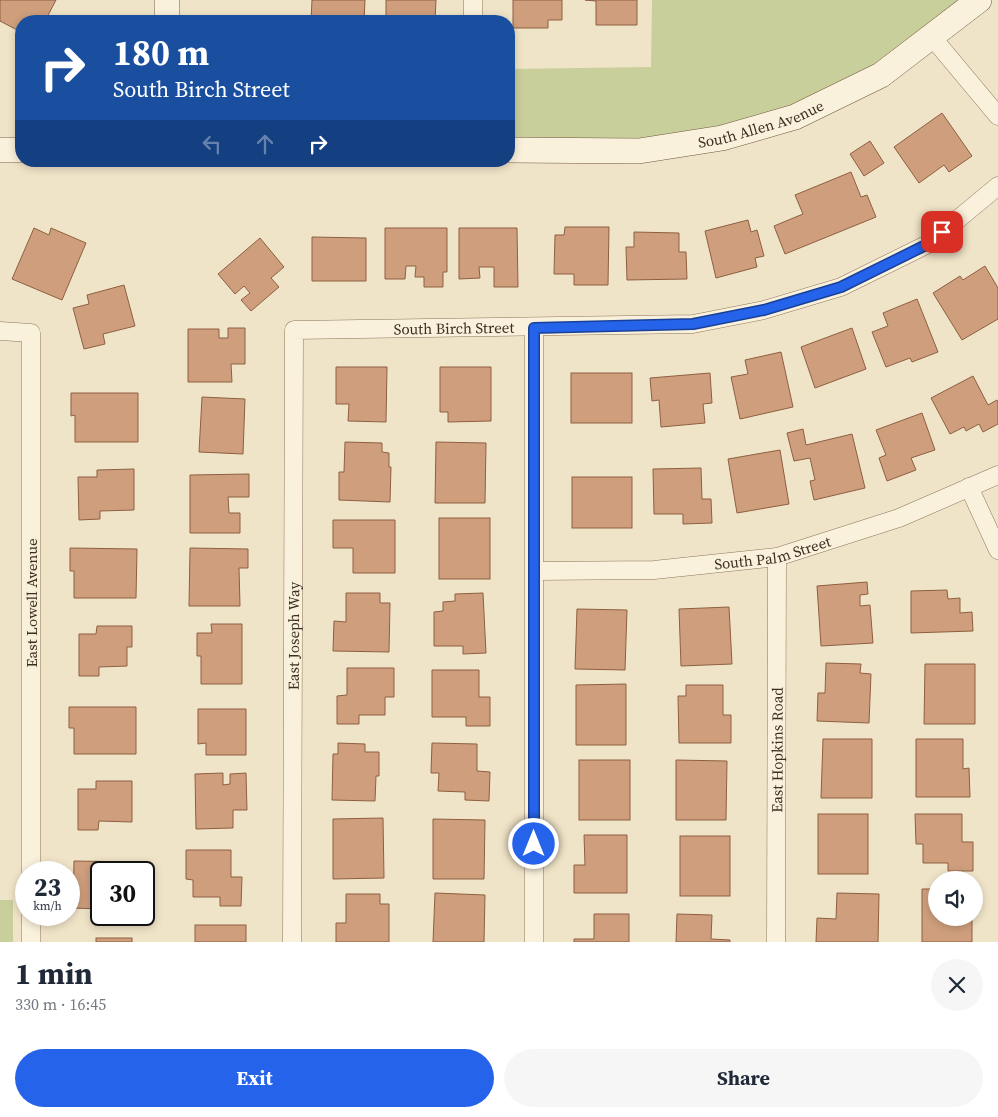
<!DOCTYPE html>
<html lang="en">
<head>
<meta charset="utf-8">
<style>
	body { margin:0; font-family:"Source Serif 4",serif; background:#f6f6f7; color:#1f2937; height:100vh; display:flex; flex-direction:column; font-size:19px; white-space:nowrap }
	* { box-sizing:border-box; margin:0 }
	p { font-size:16px; color:#747a83 }
	.icon { flex:none; width:28px; height:28px; fill:none; stroke:currentColor; stroke-width:2; stroke-linecap:round; stroke-linejoin:round }
	.map { position:relative; height:942px; overflow:hidden }
	.panel { display:flex; flex-direction:column; background:#fff; flex:1 }
	.panel>* { flex:none }
	.guide { position:absolute; left:15px; top:15px; width:500px; height:152px; border-radius:20px; box-shadow:0 2px 8px #0003; background:#1a4fa0; color:#fff; overflow:hidden }
	.fabs { position:absolute; left:928px; top:871px; display:grid; gap:10px }
	.fabs a { display:grid; place-items:center; width:55px; height:55px; border-radius:50%; background:#fff; box-shadow:0 2px 8px #0003; font-size:25px }
	.speed { position:absolute; left:15px; top:861px; display:flex; gap:10px; font-size:25px; font-weight:700; text-align:center }
	.speed>* { display:grid; place-content:center; width:65px; height:65px; border-radius:50%; background:#fff; box-shadow:0 2px 8px #0003; line-height:1 }
	.speed small { font-size:12px; font-weight:400 }
	.speed .limit { border:2px solid #111; border-radius:8px; background:#fff; color:#111 }
	.pin { position:absolute; display:grid; place-items:center; width:42px; height:42px; color:#fff; margin:-21px; border-radius:10px; box-shadow:0 2px 8px #0006 }
	.me { position:absolute; width:55px; margin:-28px; rotate:0deg; stroke-linejoin:round; filter:drop-shadow(0 0 4px #0008) }
	.turn { display:flex; align-items:center; gap:18px; height:105px; padding:0 15px; font-size:22px }
	.turn .icon { width:65px; height:65px; stroke-width:2.5 }
	.turn b { display:block; font-size:35px; line-height:42px }
	.lanes { display:flex; align-items:center; height:48px; padding:0 15px; background:#0003; justify-content:center; gap:25px; direction:ltr }
	.lanes .off { opacity:.35 }
	.round { display:grid; place-items:center; flex:none; width:52px; height:52px; border-radius:26px; background:#f6f6f7 }
	.overview { display:flex; align-items:center; justify-content:space-between; height:85px; padding:0 15px }
	h1 { font-size:30px; font-weight:700; line-height:38px }
	.primary-button { display:flex; gap:10px; margin-top:auto; padding:10px 15px }
	.primary-button a { flex:1; height:58px; border-radius:30px; background:#2563eb; color:#fff; font-size:20px; font-weight:700; line-height:58px; text-align:center }
	.primary-button a+a { background:#f6f6f7; color:#1f2937 }
	.map>svg:first-child { display:block }
	.green { fill:#c9cf9b }
	.building { fill:#cf9f7d; stroke:#8d5f41 }
	.lines { fill:none; stroke-linecap:round; stroke-linejoin:round }
	.street-casing { stroke:#8d765c; stroke-width:19 }
	.secondary-casing { stroke:#6f573f; stroke-width:26 }
	.street { stroke:#faf1dc; stroke-width:18 }
	.secondary { stroke:#faf1dc; stroke-width:25 }
	.route-casing { stroke:#184099; stroke-width:12 }
	.route { stroke:#2563eb; stroke-width:9 }
	.labels { text-anchor:middle; dominant-baseline:central; stroke-width:4; stroke-linejoin:round; paint-order:stroke }
	.street-label { font-size:15px; fill:#3d2e20; stroke:#f7eed8 }
</style>
</head>
<body>
<div class="map">
<svg width="998" height="942" viewBox="0 0 998 942">
	<rect width="100%" height="100%" fill="#f0e4c8"/>
	<g class="green">
		<path d="M652,0H979L881,75L722,138L509,150V69L651,67Z"/>
		<rect x="0" y="900" width="13" height="42"/>
	</g>
	<g class="building">
		<path d="M0,0H56L45,21H21V32L0,21Z"/>
		<path d="M312,0H365L364,21H311Z"/>
		<path d="M386,0H436L435,21H386Z"/>
		<path d="M513,0H562V20H548V28H513Z"/>
		<path d="M585,0H637V25H596V1Z"/>
		<path d="M942,113L972,156L949,172L944,165L919,183L894,147Z"/>
		<path d="M870,141L884,163L864,176L850,154Z"/>
		<path d="M851,172L861,197L867,195L876,217L785,254L774,226L803,214L795,195Z"/>
		<path d="M748,220L751,232L757,230L764,256L755,258L757,267L716,278L705,231Z"/>
		<path d="M565,227H609L608,285H574V274H554L555,235H564Z"/>
		<path d="M34,228L49,235L51,228L86,243L62,300L12,279Z"/>
		<path d="M385,228H447V272H443V287H424V277H415L416,266H406L405,279H385Z"/>
		<path d="M459,228H517L518,287H494V267H479L480,278L459,279Z"/>
		<path d="M634,232L679,233V252H686L687,279L627,280L626,247H634Z"/>
		<path d="M312,237L366,238V281H312Z"/>
		<path d="M260,238L284,267L271,278L279,287L251,311L241,300L250,293L244,286L235,294L218,274Z"/>
		<path d="M985,266L998,288V319L962,340L933,293L960,276L963,280Z"/>
		<path d="M124,285L135,326L103,334L105,344L84,349L73,308L89,304L87,295Z"/>
		<path d="M917,299L938,352L912,362L910,358L886,367L872,332L888,326L883,313Z"/>
		<path d="M228,328H245V364H231L232,382H188V329H219V338H228Z"/>
		<path d="M852,328L866,369L815,388L801,347Z"/>
		<path d="M781,352L793,407L740,419L731,377L748,374L745,360Z"/>
		<path d="M336,367H387L386,422L348,421L349,404H336Z"/>
		<path d="M440,367H491V421L448,422V412H440Z"/>
		<rect x="571" y="373" width="61" height="50"/>
		<path d="M710,373L712,403L703,404L705,423L661,427L659,400L652,401L650,378Z"/>
		<path d="M973,376L988,405L997,400L998,402V424L983,432L979,424L966,431L964,427L950,434L931,398Z"/>
		<path d="M71,393H138V442H75V415L71,416Z"/>
		<path d="M202,397L245,399L243,454L199,452Z"/>
		<path d="M922,413L935,450L911,458L916,470L887,481L879,458L886,455L876,430Z"/>
		<path d="M803,429L806,445L852,434L865,488L814,500L810,481L815,480L810,458L794,461L787,433Z"/>
		<path d="M345,442L382,443V452L389,453V467H391L390,502L339,500V472H344Z"/>
		<path d="M436,442L486,443L485,503H435Z"/>
		<path d="M780,450L789,504L737,513L728,459Z"/>
		<path d="M701,468L702,499H711L712,523L683,524V514H654L653,469Z"/>
		<path d="M134,469V510L100,511V519L79,520L78,477H97V470Z"/>
		<path d="M249,474V497H228L229,513H240V533H190V475Z"/>
		<rect x="572" y="477" width="60" height="51"/>
		<rect x="439" y="518" width="51" height="61"/>
		<path d="M333,520H395V573H353V548H333Z"/>
		<path d="M70,548L137,549L136,598H74V571H70Z"/>
		<path d="M190,548L248,549V568H239L240,606H189Z"/>
		<path d="M867,582L868,594L860,595V606L870,605L873,643L821,646L817,586Z"/>
		<path d="M947,590L948,599L960,598V613L972,612L973,631L911,633V591Z"/>
		<path d="M346,593H380V603H390L389,652L333,651L334,621L346,622Z"/>
		<path d="M483,593L486,653L463,654V646H434V612L443,611V602L455,601V594Z"/>
		<path d="M729,607L732,664L681,666L679,609Z"/>
		<path d="M577,609L627,610L625,670L575,669Z"/>
		<path d="M211,624H242V684H201V656H197V633H212Z"/>
		<path d="M97,626H132V647H127V666L99,667V676H79V634H96Z"/>
		<path d="M826,663L861,664L860,673L871,674L869,723L817,721L818,693H825Z"/>
		<path d="M925,664H975V724H924Z"/>
		<path d="M347,668H394V697H385V715H359V724H337V696L347,695Z"/>
		<path d="M432,670H479V697H490V726H466V717H432Z"/>
		<path d="M626,684V745H576V685Z"/>
		<path d="M686,685H723V715H731V743H679L678,696H686Z"/>
		<path d="M69,707H136V754H74V728H69Z"/>
		<path d="M198,709H246V755H206V743L198,744Z"/>
		<path d="M823,739H872V798H821Z"/>
		<path d="M916,739H963V769L969,768L970,797H916Z"/>
		<path d="M338,743L365,744V752H379V776H376L375,801L332,800L333,754H338Z"/>
		<path d="M432,743L477,744V771L490,772L489,801L465,800V792L438,791L439,773H431Z"/>
		<rect x="579" y="760" width="51" height="60"/>
		<path d="M676,760L727,761L726,820H676Z"/>
		<path d="M223,773V785L230,784V774L246,773L247,810H233V828L196,829L195,774Z"/>
		<path d="M96,781H132V822L99,821L98,830H78V789H96Z"/>
		<rect x="818" y="814" width="50" height="60"/>
		<path d="M915,814H962V842H973V871H948V863H923V844H916Z"/>
		<path d="M383,818L384,878L333,879V819Z"/>
		<path d="M433,819L485,820L484,879H433Z"/>
		<path d="M584,835H627V893H574V865H585Z"/>
		<rect x="680" y="836" width="50" height="60"/>
		<path d="M186,850H231V877H242L241,906H220V897H193V880L186,879Z"/>
		<path d="M74,861L136,862L135,872H101V909L73,908Z"/>
		<path d="M922,889H936V918H972V942H922Z"/>
		<path d="M435,893L485,895L484,942H433Z"/>
		<path d="M837,893L879,894L878,942H816L817,918L836,919Z"/>
		<path d="M346,894H380V904H389V942H336V923H346Z"/>
		<path d="M594,914H629V942H574V939H594Z"/>
		<path d="M677,914L712,915L711,939L730,940V942H676Z"/>
		<rect x="195" y="925" width="51" height="17"/>
		<rect x="96" y="938" width="36" height="4"/>
	</g>
	<g class="lines">
		<g class="street-casing">
			<g id="street">
				<path d="M473,21V0"/>
				<path d="M932,37L998,116"/>
				<path d="M534,327V942"/>
				<path d="M0,331L31,333V872"/>
				<path d="M969,487L998,550"/>
				<path id="s1" d="M535,571L654,570L777,557L899,518L998,475"/>
				<path d="M31,915V942"/>
				<path id="s2" d="M292,942L294,330L693,324L764,310L841,287L928,244L998,186"/>
				<path id="s3" d="M776,942L777,557"/>
			</g>
		</g>
		<g class="secondary-casing">
			<g id="secondary">
				<path d="M167,21V0"/>
				<path d="M0,150H21"/>
				<path id="s4" d="M509,150L639,151L722,138L795,117L881,75L979,0"/>
			</g>
		</g>
		<use href="#street" class="street"/>
		<use href="#secondary" class="secondary"/>
	</g>
	<g class="lines">
		<g class="route-casing">
			<path id="route" d="M534,844V328L693,324L764,310L841,287L928,244L942,232"/>
		</g>
		<use href="#route" class="route"/>
	</g>
	<g class="labels">
		<g class="street-label">
			<text stroke="none"><textPath href="#s4" startOffset="255">South Allen Avenue</textPath></text>
			<text stroke="none"><textPath href="#s2" startOffset="772">South Birch Street</textPath></text>
			<text stroke="none"><textPath href="#s1" startOffset="239">South Palm Street</textPath></text>
			<text transform="translate(31 603) rotate(-90)">East Lowell Avenue</text>
			<text stroke="none"><textPath href="#s2" startOffset="306">East Joseph Way</textPath></text>
			<text stroke="none"><textPath href="#s3" startOffset="192">East Hopkins Road</textPath></text>
		</g>
	</g>
</svg>
<div class="fabs">
<a><svg class="icon" aria-label="sound" viewBox="0 0 24 24"><path d="M4 9h4l5-4v14l-5-4H4zM17 9q2 3 0 6"/></svg></a>
</div>
<div class="speed"><div>23<small>km/h</small></div><div class="limit">30</div></div>
<div class="pin" style="left:942px;top:232px;background:#d93025"><svg class="icon" aria-label="arrive" viewBox="0 0 24 24"><path d="M6 21V4h12l-3 4 3 4H6"/></svg></div>
<svg class="me" style="left:534px;top:844px" viewBox="-20 -20 40 40"><circle r="17" fill="#2563eb" stroke="#fff" stroke-width="3"/><path d="M0-11L8 9 0 5-8 9z" fill="#fff"/></svg>
<div class="guide">
<div class="turn"><svg class="icon" aria-label="right" viewBox="0 0 24 24"><path d="M7 20v-9h11M14 6l5 5-5 5"/></svg><div><b>180 m</b>South Birch Street</div></div>
<div class="lanes"><svg class="icon off" aria-label="left" viewBox="0 0 24 24"><path d="M17 20v-9H6M10 6l-5 5 5 5"/></svg><svg class="icon off" aria-label="ahead" viewBox="0 0 24 24"><path d="M12 20V5M6 11l6-6 6 6"/></svg><svg class="icon" aria-label="right" viewBox="0 0 24 24"><path d="M7 20v-9h11M14 6l5 5-5 5"/></svg></div>
</div>
</div>
<section class="panel">
<div class="overview"><div><h1>1 min</h1><p>330 m · 16:45</p></div><a class="round"><svg class="icon" aria-label="close" viewBox="0 0 24 24"><path d="M6 6l12 12M18 6L6 18"/></svg></a></div>
<div class="primary-button"><a>Exit</a><a>Share</a></div>
</section>
</body>
</html>
